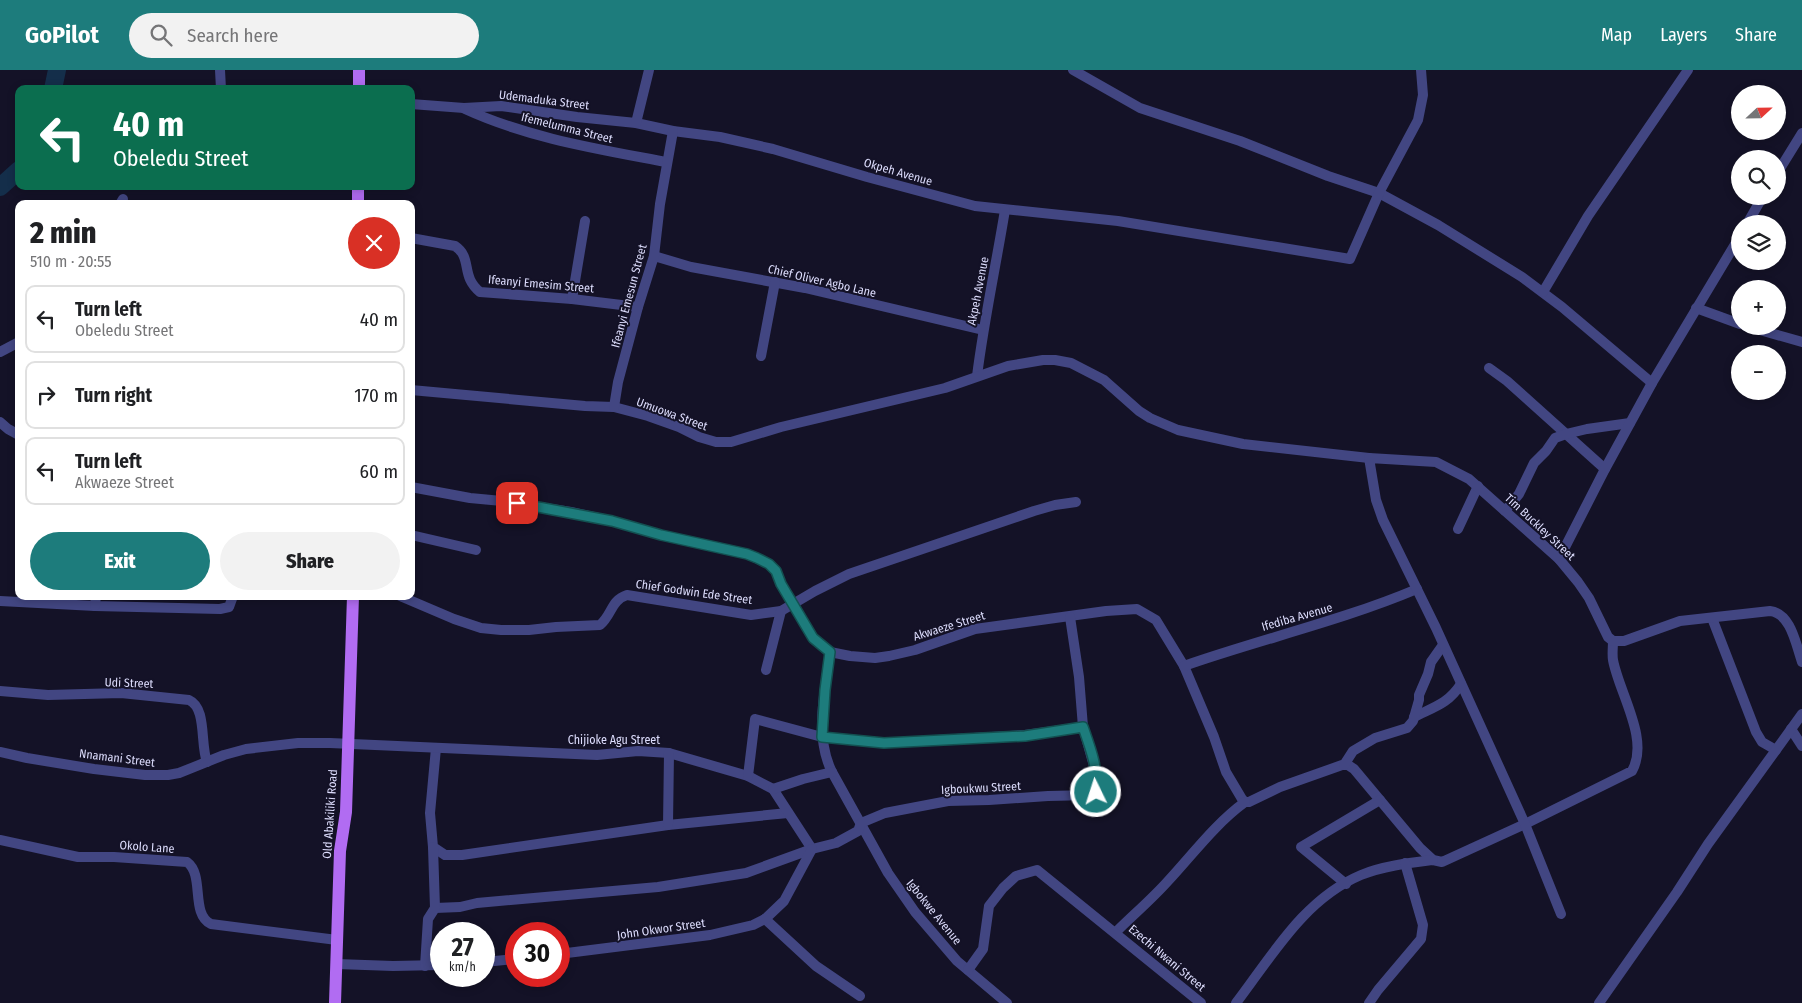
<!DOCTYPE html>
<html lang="en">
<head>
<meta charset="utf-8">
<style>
	body { margin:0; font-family:"Fira Sans Condensed",sans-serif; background:#f2f2f2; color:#202124; height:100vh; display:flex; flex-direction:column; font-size:19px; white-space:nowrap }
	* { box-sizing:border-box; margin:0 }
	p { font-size:16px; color:#757577 }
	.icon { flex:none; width:28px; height:28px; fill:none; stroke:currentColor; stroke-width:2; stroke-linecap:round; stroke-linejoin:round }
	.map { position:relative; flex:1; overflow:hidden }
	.drawer { position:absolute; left:15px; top:130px; width:400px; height:400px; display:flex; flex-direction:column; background:#fff; border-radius:10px; box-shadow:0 2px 8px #0003 }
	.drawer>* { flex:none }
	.guide { position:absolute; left:15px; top:15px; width:400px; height:105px; border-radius:10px; box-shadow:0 2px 8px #0003; background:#0b6e4f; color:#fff; overflow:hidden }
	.needle { width:32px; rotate:68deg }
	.buttons { position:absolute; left:1731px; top:15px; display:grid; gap:10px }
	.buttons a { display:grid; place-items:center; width:55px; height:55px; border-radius:50%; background:#fff; box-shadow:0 2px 8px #0003; font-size:25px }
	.speed { position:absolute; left:430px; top:852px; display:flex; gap:10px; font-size:25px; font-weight:700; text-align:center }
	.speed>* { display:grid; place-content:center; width:65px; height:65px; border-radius:50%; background:#fff; box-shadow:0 2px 8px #0003; line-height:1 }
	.speed small { font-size:12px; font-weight:400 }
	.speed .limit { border:8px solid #d22; background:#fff; color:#111 }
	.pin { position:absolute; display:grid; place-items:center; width:42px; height:42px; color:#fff; margin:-21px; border-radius:10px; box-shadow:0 2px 8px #0006 }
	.me { position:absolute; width:55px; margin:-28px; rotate:356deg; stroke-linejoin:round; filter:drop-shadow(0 0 4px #0008) }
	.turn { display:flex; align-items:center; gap:18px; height:105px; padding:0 15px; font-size:22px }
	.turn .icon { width:65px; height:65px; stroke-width:2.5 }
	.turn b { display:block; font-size:35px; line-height:42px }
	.round { display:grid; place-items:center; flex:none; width:52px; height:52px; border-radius:26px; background:#f2f2f2 }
	.summary { display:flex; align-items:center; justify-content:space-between; height:85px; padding:0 15px }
	h1 { font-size:30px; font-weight:800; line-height:38px }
	.action { display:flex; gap:10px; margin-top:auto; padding:10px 15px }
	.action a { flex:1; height:58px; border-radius:30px; background:#1d7c7c; color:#fff; font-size:20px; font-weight:800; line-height:58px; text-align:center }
	.action a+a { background:#f2f2f2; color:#202124 }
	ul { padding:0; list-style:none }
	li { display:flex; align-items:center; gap:15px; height:68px; margin:0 10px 8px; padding:0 5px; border:2px solid #e0e0e0; border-radius:10px }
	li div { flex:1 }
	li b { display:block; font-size:19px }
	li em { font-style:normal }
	header { display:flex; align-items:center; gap:30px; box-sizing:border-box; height:70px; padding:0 25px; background:#1d7c7c; color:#fff }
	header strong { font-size:24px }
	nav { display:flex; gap:28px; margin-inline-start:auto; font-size:18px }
	.search { width:350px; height:45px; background:#f2f2f2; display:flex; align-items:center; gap:12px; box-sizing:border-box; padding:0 18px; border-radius:28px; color:#757577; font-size:19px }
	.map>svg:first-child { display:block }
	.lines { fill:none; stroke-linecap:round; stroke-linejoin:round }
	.river { stroke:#142e4a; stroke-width:18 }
	.minor { stroke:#424682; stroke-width:10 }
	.primary { stroke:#b16cf2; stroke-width:12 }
	.route-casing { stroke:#135151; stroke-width:12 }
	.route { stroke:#1d7c7c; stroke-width:9 }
	.labels { text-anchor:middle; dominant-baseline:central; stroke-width:4; stroke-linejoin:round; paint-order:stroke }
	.street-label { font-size:12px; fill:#dcdcfc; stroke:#141227 }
</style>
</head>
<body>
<header>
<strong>GoPilot</strong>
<div class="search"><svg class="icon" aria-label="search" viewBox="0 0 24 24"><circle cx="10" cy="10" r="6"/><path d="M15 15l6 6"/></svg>Search here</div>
<nav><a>Map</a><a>Layers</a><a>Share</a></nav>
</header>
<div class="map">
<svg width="1802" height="933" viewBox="0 0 1802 933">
	<rect width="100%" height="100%" fill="#141227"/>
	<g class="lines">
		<g class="river">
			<path d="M53,19L57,0"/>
			<path d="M0,117L19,100"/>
		</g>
		<g class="minor">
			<path d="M220,0L221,19"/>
			<path d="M1073,0L1140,38L1240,71L1328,106L1379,123L1438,155L1522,207L1562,237L1652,313"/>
			<path d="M411,34L464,38L501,36L577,47L636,53L673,61L720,67L773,79L867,107L975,136L1118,151L1350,189L1379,123L1418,50L1423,25L1421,0"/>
			<path d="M465,39C528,68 598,79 666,92"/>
			<path d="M636,53L649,0"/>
			<path d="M1778,102L1802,63"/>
			<path d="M120,134L123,129"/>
			<path d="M1747,154L1763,126"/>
			<path d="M411,168L455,176C473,188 460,206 480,222L572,229L638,237"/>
			<path d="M654,186L691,197L805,218L983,260"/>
			<path d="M1543,222L1588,146L1688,0"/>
			<path d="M572,229L585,151"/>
			<path d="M1696,238L1740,254"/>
			<path d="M1746,256L1802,272"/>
			<path d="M0,282L19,272"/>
			<path d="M761,286L775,212"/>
			<path d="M1489,298L1507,311L1605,399"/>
			<path d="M977,306C984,250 996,195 1005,140"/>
			<path d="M411,320L585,336L614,337L648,346L679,357L699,367L716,372H731L781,357L945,318L1008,296L1043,290H1055L1071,293L1104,310L1139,341L1150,348L1178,360L1243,374L1369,388"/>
			<path d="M614,337L618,312L638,237L654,186L660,134L673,61"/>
			<path d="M0,352L8,359L19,365"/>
			<path d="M411,417L470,428L502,431L571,442L612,451L661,465L747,484L769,494L776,501L781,514L813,568L830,582L850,586L875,588L889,586L915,580L975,559L1106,541L1137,539L1156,550L1184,596L1214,667L1226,702L1242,729L1245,732H1249L1280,717L1342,695H1348L1354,699L1420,778L1433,790L1442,792L1525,754L1632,701C1650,669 1619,623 1613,590C1612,584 1613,577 1613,571"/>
			<path d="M1505,441L1519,424L1534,393L1546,381L1555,368L1566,364L1587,359L1630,353"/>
			<path d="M1458,459L1478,416"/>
			<path d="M411,465L476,480"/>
			<path d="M1559,489L1605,399L1652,313L1740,166"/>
			<path d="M400,526L454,549L481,558L501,560H529L556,557L600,555C612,545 611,530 627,525L751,545L781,541L815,521L849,504L1034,441L1055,435L1076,432"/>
			<path d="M0,531L95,536L220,539L229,537L233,526"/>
			<path d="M95,536L96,526"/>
			<path d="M1712,548L1756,662L1762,672L1776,680"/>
			<path d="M830,582C825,620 814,666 832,702L888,803L915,842L957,891L1007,933"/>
			<path d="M1184,596C1261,569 1341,551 1417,519"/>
			<path d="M766,600L781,541"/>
			<path d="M0,621L48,625L121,623L189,630C207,638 200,674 207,692"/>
			<path d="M1414,647C1434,637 1448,634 1461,614"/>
			<path d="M1791,659L1802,676"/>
			<path d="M436,678L430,743L433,777L445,785H462L668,755L788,743"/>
			<path d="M0,682L27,688L94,699L145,705H168L179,703L224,685L246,679L298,673H330L597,685L638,681L669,683L748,706L773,719L812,779"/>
			<path d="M1344,695L1353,681L1375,668L1407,658L1413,651L1419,630V625L1428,604L1431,592L1443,575"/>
			<path d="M748,706L755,649L822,667L884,673L1025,665L1083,657"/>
			<path d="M773,719L803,709L832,702"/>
			<path d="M668,755L669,683"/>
			<path d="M0,770L78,787H114L187,792C205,805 190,844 211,854L337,870"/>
			<path d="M1346,814L1301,777L1380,730"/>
			<path d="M435,838L460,837L477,833L658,817L746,803L812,779L836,773L858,761L861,753L885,743L948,731L989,730L1048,726L1092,725L1096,722L1097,714L1094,696L1083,657L1079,607L1070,547"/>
			<path d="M1561,844L1525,754L1436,558L1383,450L1376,430L1369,388L1436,392L1469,409L1559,489L1578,512L1589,528L1608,567L1613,571H1624L1680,551L1770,541C1791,543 1796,575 1802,592"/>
			<path d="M765,849L816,896L860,926"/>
			<path d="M1116,862C1133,845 1152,829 1168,811C1193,784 1215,754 1245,732"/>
			<path d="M559,884L710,865L753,855L765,849L784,831L812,779"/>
			<path d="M484,892L516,889"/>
			<path d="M337,894L393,896L441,895"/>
			<path d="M425,896L428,849L435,838L433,777"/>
			<path d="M968,900L983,879L989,836L1003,818L1016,806L1037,800L1201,933"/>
			<path d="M1236,933C1272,886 1304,829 1361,805C1383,796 1409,793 1433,790"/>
			<path d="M1369,933L1378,920L1421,869L1423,855L1405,793"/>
			<path d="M1599,933L1677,822L1708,774L1802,644"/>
		</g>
		<g class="primary">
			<path d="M359,19V0"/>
			<path d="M358,134V116"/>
			<path d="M335,933L340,781L346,742L353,526"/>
		</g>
	</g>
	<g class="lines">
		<g class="route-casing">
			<path id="route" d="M517,433L612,451L661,465L747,484L757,488L769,494L776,501L781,514L813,568L830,582L825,620L822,667L884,673L1025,666L1083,657C1090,677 1099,700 1096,722"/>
		</g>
		<use href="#route" class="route"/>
	</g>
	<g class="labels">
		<g class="street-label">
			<text transform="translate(544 30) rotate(7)">Udemaduka Street</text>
			<text transform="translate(567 58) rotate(14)">Ifemelumma Street</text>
			<text transform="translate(898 102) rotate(16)">Okpeh Avenue</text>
			<text transform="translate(822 211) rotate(13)">Chief Oliver Agbo Lane</text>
			<text transform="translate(541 214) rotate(5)">Ifeanyi Emesim Street</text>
			<text transform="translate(978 221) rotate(-79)">Akpeh Avenue</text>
			<text transform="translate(629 226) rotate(-75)">Ifeanyi Emesun Street</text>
			<text transform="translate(672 344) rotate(20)">Umuowa Street</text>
			<text transform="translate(1540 457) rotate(43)">Tim Buckley Street</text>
			<text transform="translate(694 522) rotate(8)">Chief Godwin Ede Street</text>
			<text transform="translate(1297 547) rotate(-16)">Ifediba Avenue</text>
			<text transform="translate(949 556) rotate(-17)">Akwaeze Street</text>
			<text transform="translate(129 613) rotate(2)">Udi Street</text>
			<text x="614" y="670">Chijioke Agu Street</text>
			<text transform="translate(117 688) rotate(7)">Nnamani Street</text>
			<text transform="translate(981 718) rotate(-3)">Igboukwu Street</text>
			<text transform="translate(330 744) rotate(-86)">Old Abakiliki Road</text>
			<text transform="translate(147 777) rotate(4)">Okolo Lane</text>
			<text transform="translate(934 842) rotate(51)">Igbokwe Avenue</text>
			<text transform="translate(661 859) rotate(-8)">John Okwor Street</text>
			<text transform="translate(1167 888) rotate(40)">Ezechi Nwani Street</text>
		</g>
	</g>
</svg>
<div class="buttons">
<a><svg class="needle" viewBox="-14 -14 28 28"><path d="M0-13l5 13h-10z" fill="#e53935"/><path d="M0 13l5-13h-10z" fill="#757577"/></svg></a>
<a><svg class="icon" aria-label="search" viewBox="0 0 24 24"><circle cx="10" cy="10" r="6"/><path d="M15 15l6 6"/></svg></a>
<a><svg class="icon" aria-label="layers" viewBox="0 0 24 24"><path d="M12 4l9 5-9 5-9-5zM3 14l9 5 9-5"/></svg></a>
<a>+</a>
<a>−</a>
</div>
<div class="speed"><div>27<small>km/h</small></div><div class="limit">30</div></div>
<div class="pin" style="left:517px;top:433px;background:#d93025"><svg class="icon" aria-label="arrive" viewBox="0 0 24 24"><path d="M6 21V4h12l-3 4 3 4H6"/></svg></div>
<svg class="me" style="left:1096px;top:722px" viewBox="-20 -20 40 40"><circle r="17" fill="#1d7c7c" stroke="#fff" stroke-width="3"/><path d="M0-11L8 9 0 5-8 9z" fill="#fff"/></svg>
<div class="guide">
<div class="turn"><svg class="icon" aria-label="left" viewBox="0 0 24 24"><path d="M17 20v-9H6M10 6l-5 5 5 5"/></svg><div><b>40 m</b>Obeledu Street</div></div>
</div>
<section class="drawer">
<div class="summary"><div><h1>2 min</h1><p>510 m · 20:55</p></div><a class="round" style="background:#d93025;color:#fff"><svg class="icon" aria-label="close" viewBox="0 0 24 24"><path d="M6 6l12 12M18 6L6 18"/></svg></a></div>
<ul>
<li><svg class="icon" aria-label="left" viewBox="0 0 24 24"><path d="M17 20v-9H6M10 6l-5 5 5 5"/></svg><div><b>Turn left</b><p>Obeledu Street</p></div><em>40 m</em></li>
<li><svg class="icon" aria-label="right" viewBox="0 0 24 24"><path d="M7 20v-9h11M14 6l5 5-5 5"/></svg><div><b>Turn right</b></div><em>170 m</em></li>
<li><svg class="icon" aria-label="left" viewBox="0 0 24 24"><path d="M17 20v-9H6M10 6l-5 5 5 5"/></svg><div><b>Turn left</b><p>Akwaeze Street</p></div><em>60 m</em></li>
</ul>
<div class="action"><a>Exit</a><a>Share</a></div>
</section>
</div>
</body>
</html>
